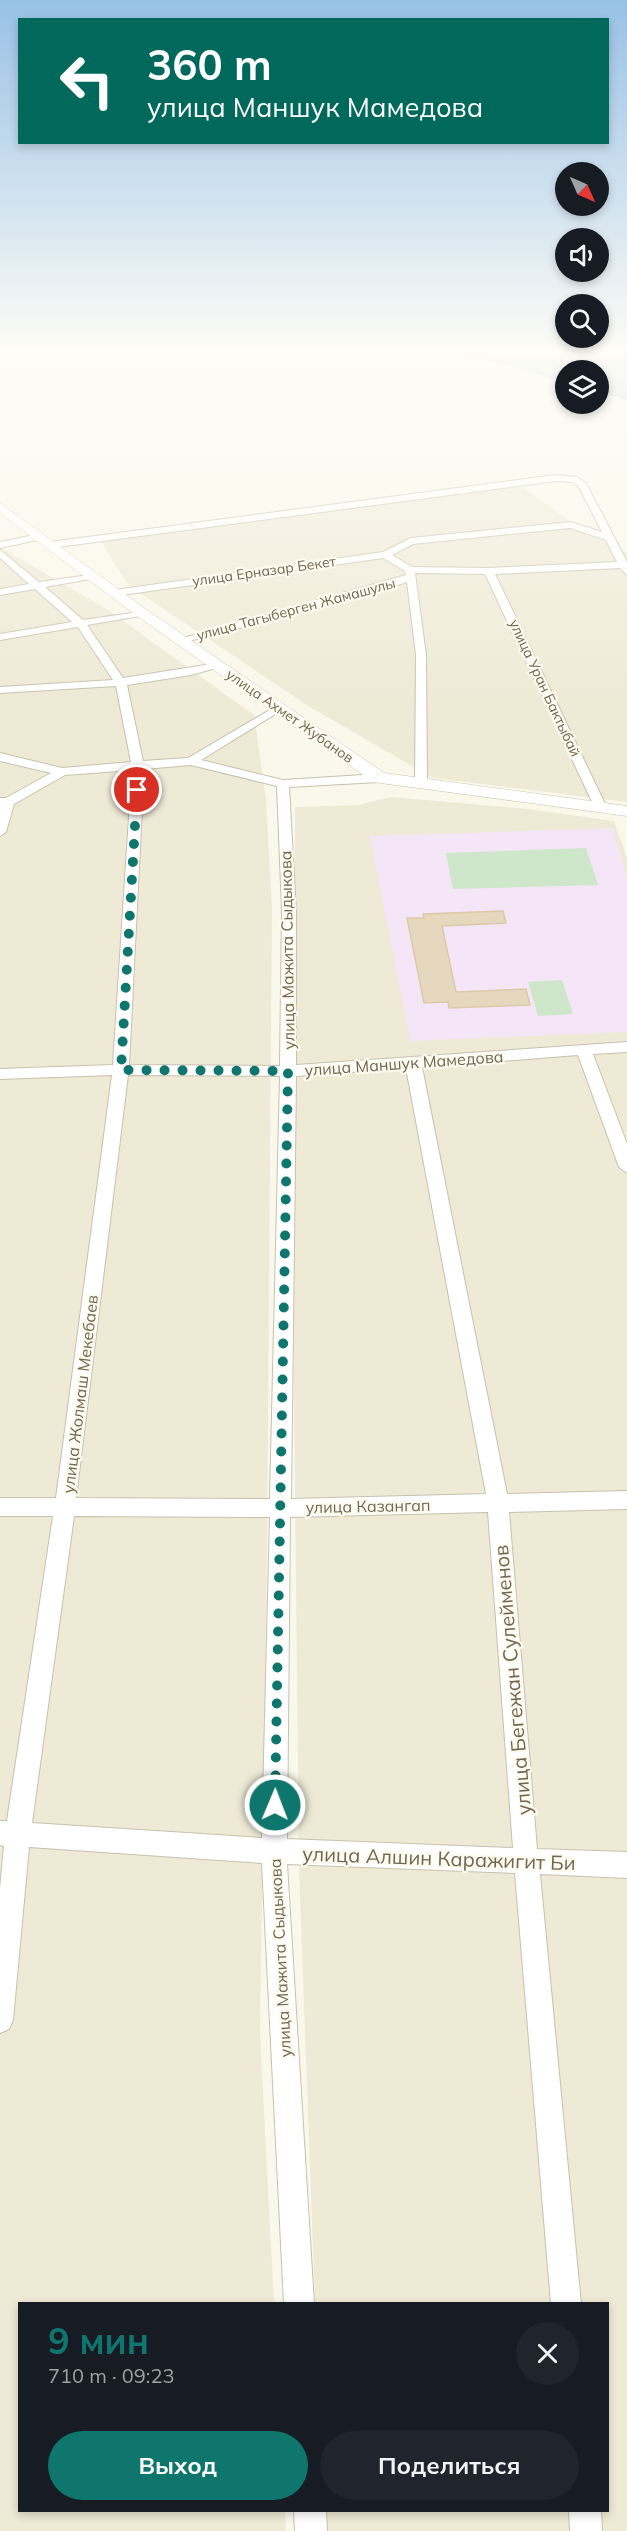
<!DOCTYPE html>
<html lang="ru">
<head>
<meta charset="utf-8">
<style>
	body { margin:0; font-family:Mulish,sans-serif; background:#20242c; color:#f1f3f6; height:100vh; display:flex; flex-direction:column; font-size:22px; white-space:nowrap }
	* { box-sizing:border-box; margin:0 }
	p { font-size:20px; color:#9ea1a6 }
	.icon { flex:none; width:33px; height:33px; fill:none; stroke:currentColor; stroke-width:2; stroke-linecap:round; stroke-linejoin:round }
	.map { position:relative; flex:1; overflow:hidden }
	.side { position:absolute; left:18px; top:2302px; width:591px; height:210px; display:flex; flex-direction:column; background:#171b24; border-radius:0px; box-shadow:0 3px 9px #0003 }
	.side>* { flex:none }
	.top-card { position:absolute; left:18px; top:18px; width:591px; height:126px; border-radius:0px; box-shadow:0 3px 9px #0003; background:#00695c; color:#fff; overflow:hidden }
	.needle { width:39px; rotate:135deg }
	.fabs { position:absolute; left:555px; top:162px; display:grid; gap:12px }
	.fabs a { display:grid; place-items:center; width:54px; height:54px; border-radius:50%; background:#171b24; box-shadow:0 3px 9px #0003; font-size:30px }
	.pin { position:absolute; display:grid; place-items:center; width:51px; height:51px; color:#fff; margin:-26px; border:3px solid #fff; border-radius:50%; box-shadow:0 2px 6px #0007 }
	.me { position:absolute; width:66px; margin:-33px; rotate:1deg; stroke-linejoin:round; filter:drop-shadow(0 0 4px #0008) }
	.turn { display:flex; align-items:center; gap:21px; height:126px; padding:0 30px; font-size:27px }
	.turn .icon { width:78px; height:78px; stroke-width:2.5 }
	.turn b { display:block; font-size:42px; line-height:51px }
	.round { display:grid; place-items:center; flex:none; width:63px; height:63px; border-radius:32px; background:#20242c }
	.headline { display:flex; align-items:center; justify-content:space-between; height:102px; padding:0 30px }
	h1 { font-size:36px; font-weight:700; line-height:45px; color:#0f766e }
	.primary-button { display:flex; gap:12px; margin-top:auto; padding:12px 30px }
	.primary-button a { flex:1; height:69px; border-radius:36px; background:#0f766e; color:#fff; font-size:24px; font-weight:700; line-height:69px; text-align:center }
	.primary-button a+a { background:#20242c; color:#f1f3f6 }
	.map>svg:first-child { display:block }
	.residential { fill:#eeead6 }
	.education { fill:#f5e6f7 }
	.green { fill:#cee6ca }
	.water { fill:#c0d4e2; stroke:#a8c1d2; stroke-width:1.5 }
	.building { fill:#e5d8be; stroke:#ddc9a7; stroke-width:1.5 }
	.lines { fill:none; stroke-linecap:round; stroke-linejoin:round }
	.street-casing { stroke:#c8c0ae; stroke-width:2 }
	.secondary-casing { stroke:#cbc2ad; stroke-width:1 }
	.street { fill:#fff; fill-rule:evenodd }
	.secondary { fill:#fff; fill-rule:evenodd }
	.route { stroke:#0f766e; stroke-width:10; stroke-dasharray:0 18 }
	.labels { text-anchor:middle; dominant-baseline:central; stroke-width:4.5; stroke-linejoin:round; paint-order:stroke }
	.far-street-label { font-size:14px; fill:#726550; stroke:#fdfbf0 }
	.street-label { font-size:16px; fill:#726550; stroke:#fdfbf0 }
	.near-street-label { font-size:20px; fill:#726550; stroke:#fdfbf0 }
</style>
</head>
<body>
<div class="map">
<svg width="627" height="2531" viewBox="0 0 627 2531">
	<rect width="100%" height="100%" fill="#faf8ea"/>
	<g class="residential">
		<path d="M521,486L589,535L627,552V802L433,778L310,707L128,585L101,541Z"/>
		<path d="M0,547L108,610L254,715L266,799L272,907L267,1549L260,2033L274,2304H20V2511H285L286,2531H0Z"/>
		<path d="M391,797L527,809L614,821L627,858V2531H323L322,2511H608V2304H315L299,1868L294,1393L295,807L358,805Z"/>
	</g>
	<path class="education" d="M613,828L627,878V1032L410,1041L370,836Z"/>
	<g class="green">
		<path d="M586,848L598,885L453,889L446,853Z"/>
		<path d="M562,980L573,1014L538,1016L528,982Z"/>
	</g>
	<path class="water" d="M443,347H627V399L599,391L598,370H566L565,381Z"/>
	<path class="building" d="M503,911L506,923L442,926L456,992L526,989L530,1005L449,1008L448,1002L424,1003L407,918H424L423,914Z"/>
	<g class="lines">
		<g class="street-casing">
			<g id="street">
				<path d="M556,475L577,477L586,483L627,562V575L620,568L495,574L606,806L600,810L594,806L485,574L415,573L426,655L427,783L421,787L415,783L416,655L407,582L359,597L185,642L176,640L406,575L405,571L383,558L115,596L110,593L115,590L383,552L411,538L571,522L602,532L579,487L572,482L556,481L50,548L45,545L50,542ZM570,528L606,540L617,562L489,568L412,567L392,555L413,544Z"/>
				<path d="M39,534L44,537L42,539L0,548V542Z"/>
				<path d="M0,550L39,582L96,574V578L45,587L83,620L146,611V615L87,625L123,678L218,663L223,666L191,675L127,685L143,761L188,758L278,705L282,706V710L201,760L283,780L379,774L385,778L379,782L289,787L296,911V1065L627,1042V1052L593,1054L627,1144V1173L619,1167L578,1055L422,1067L507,1494L627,1491V1509L509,1512L537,1849L627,1852V1878L540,1874L581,2304H551L515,1873L287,1864L314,2304H284L262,1863L29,1847L13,2020L9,2029L0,2033V1889L4,1846L0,1845V1821H7L53,1516H0V1498H56L112,1075L0,1079V1069L113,1065L132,770L65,775L14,804L6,832L0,836V798H6L51,773L0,761V753L62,768L131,762L116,686L0,693V687L113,680L78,627L0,640V634L72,622L35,589L0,595V589L29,584L0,558ZM191,765L277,786L282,911L280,1066L129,1065L144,769ZM406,1068L486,1494L291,1499L296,1076ZM128,1075L280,1076L270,1499L76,1498ZM488,1512L513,1848L287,1839L290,1517ZM74,1516L270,1517L262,1838L32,1823Z"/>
				<path d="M294,2511H326L327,2531H295Z"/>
				<path d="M569,2511H601L602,2531H570Z"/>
			</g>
		</g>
		<g class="secondary-casing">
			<path id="secondary" d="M0,503L147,610L384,773L627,806V816L373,782L137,616L0,513Z"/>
		</g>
		<use href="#street" class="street"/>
		<use href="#secondary" class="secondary"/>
	</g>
	<linearGradient id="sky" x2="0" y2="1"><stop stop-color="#98c1e6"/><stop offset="0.5" stop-color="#fdfcf6"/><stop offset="1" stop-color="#fdfcf6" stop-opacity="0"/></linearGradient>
	<rect width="627" height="701" fill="url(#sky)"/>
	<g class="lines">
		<path class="route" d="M137,790L121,1070L288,1071L275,1805"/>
	</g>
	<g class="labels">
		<g class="far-street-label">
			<text transform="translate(264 571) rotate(-8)">улица Ерназар Бекет</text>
			<text transform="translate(296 609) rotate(-15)">улица Тагыберген Жамашулы</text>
			<text transform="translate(545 688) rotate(65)">улица Уран Бактыбай</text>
			<text transform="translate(290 716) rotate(35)">улица Ахмет Жубанов</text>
		</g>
		<g class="street-label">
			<text transform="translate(287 950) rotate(-91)">улица Мажита Сыдыкова</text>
			<text transform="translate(404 1063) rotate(-4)">улица Маншук Мамедова</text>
			<text transform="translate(80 1394) rotate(-83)">улица Жолмаш Мекебаев</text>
			<text transform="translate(368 1506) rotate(-1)">улица Казангап</text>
			<text transform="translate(280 1958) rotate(-93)">улица Мажита Сыдыкова</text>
		</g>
		<g class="near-street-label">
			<text transform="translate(512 1680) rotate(-95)">улица Бегежан Сулейменов</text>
			<text transform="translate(439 1858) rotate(2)">улица Алшин Каражигит Би</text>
		</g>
	</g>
</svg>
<div class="fabs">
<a><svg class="needle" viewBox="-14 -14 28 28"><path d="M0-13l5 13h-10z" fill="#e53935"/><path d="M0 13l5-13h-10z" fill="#9ea1a6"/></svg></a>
<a><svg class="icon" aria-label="sound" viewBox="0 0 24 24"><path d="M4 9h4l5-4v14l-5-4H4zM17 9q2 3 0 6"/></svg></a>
<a><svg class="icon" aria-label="search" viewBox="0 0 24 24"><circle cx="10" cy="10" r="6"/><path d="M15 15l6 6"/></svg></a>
<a><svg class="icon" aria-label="layers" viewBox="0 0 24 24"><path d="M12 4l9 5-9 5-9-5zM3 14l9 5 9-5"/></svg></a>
</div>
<div class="pin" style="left:137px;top:790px;background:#d93025"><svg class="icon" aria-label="arrive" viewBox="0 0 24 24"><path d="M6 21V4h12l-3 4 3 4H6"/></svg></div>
<svg class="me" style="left:275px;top:1805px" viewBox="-20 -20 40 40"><circle r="17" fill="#0f766e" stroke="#fff" stroke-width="3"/><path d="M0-11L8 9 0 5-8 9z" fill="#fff"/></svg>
<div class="top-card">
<div class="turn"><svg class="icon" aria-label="left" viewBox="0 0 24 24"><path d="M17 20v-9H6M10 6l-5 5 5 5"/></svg><div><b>360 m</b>улица Маншук Мамедова</div></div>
</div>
<section class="side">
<div class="headline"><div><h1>9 мин</h1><p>710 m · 09:23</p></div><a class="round"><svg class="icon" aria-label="close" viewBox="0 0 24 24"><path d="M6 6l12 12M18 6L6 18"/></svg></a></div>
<div class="primary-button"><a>Выход</a><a>Поделиться</a></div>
</section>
</div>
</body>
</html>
